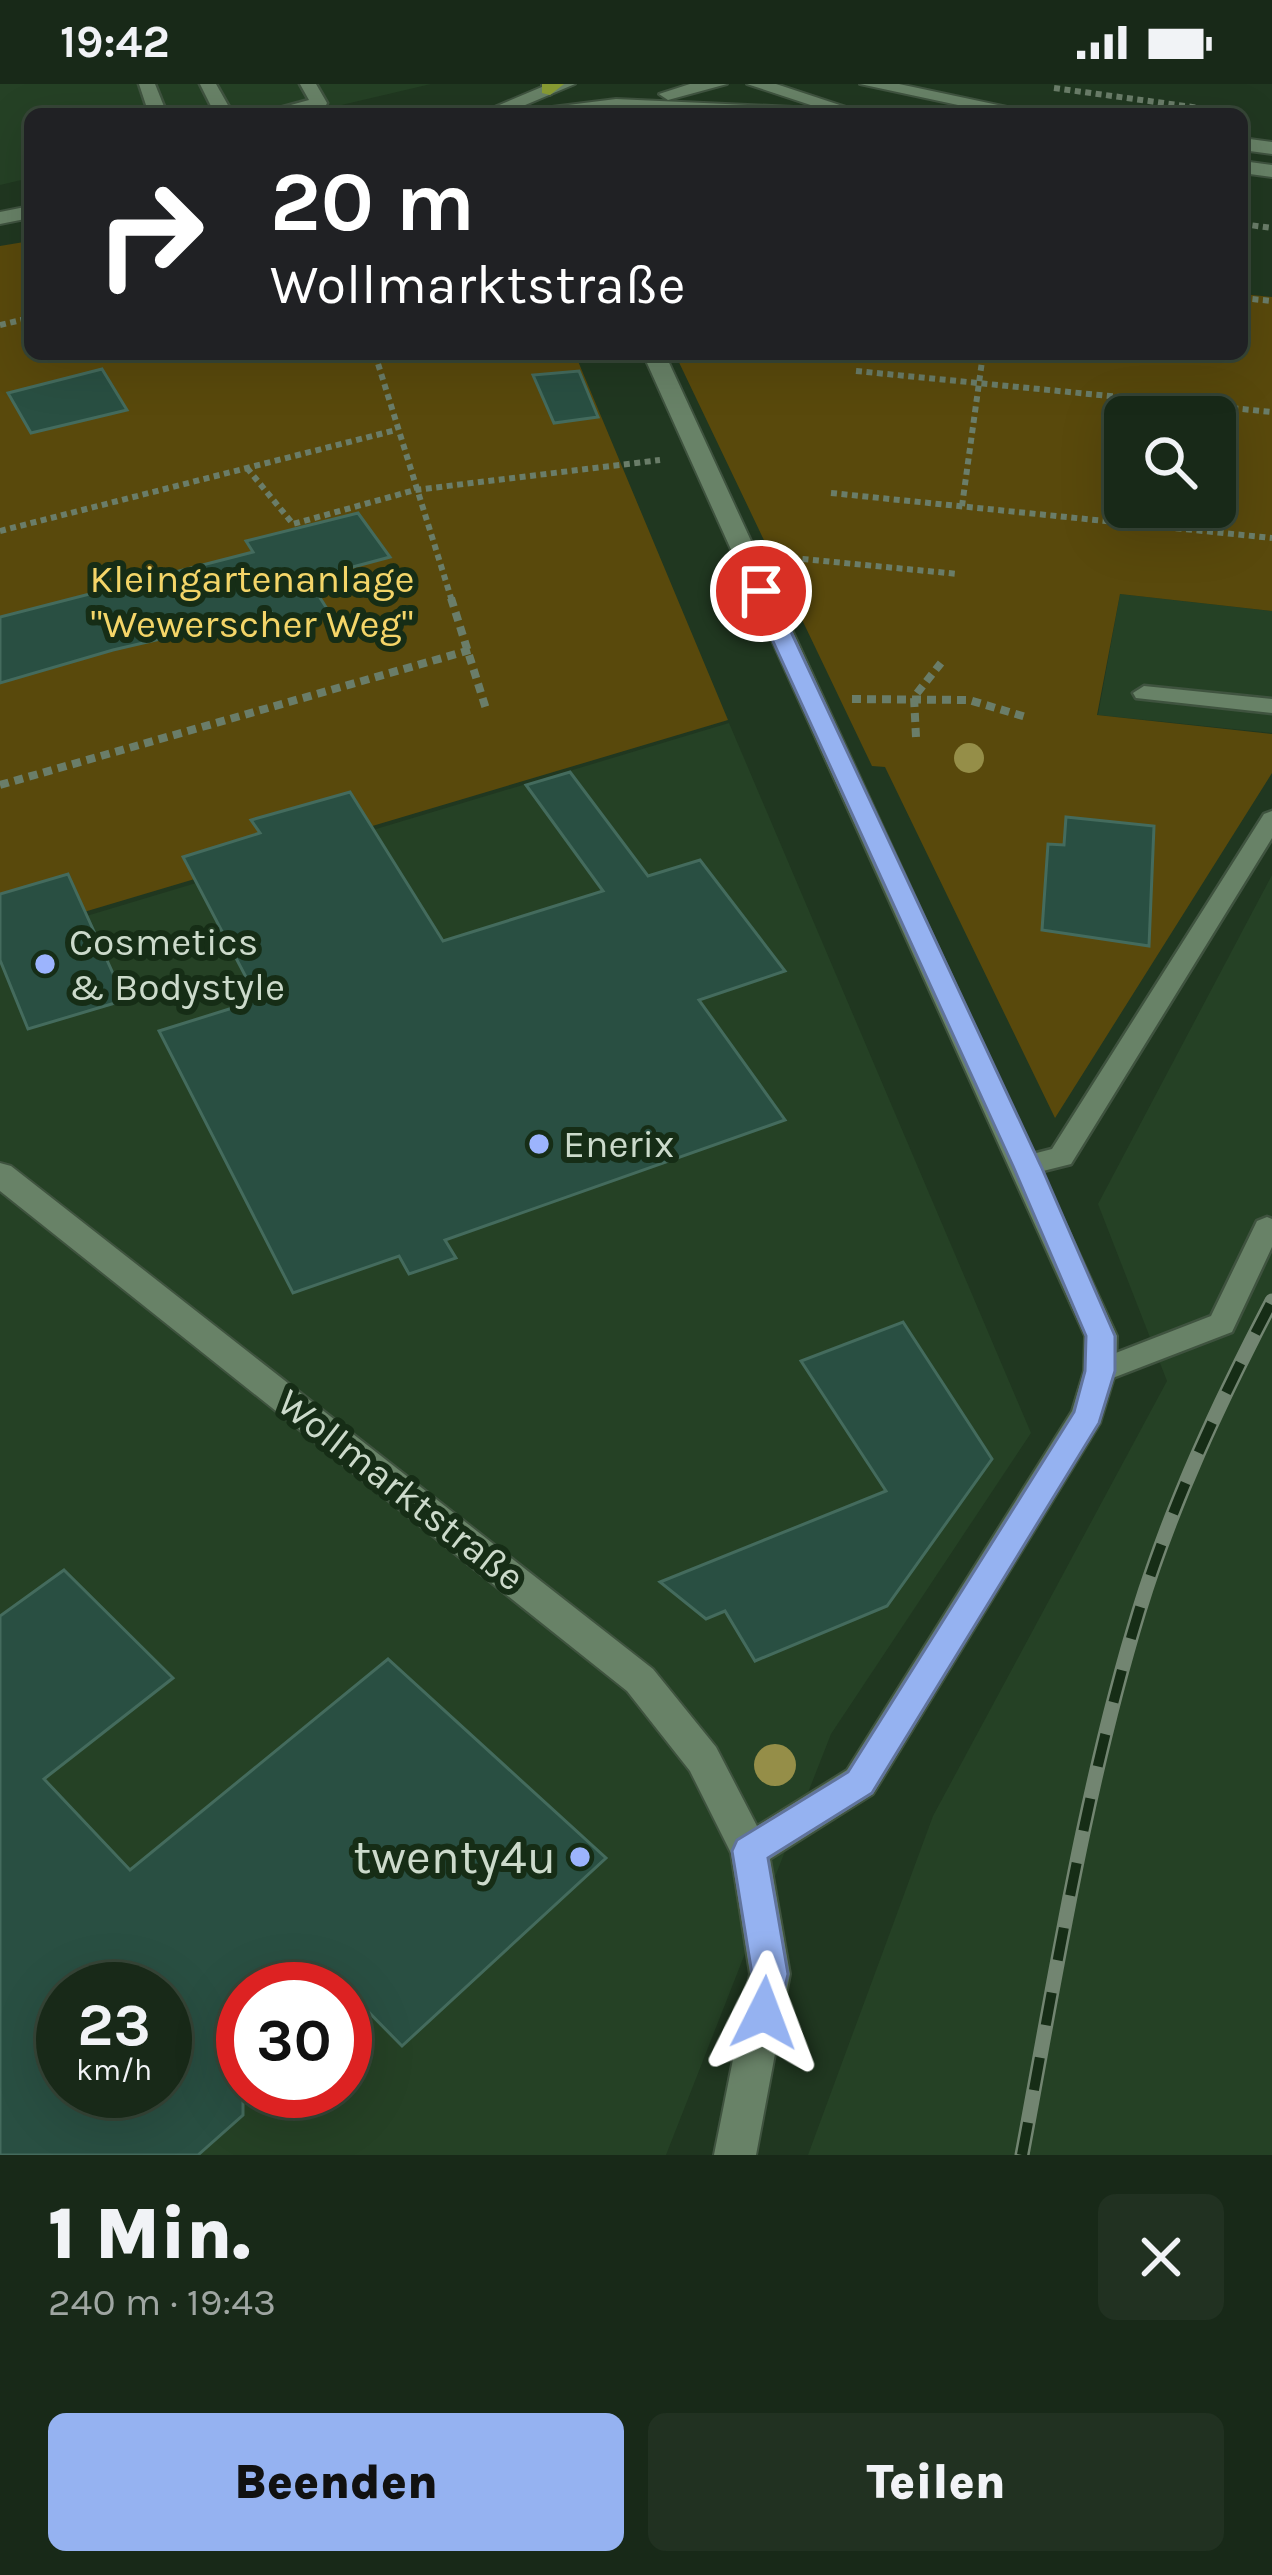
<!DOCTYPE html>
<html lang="de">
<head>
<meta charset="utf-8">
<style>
	body { margin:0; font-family:Karla,sans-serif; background:#213121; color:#f1f3f6; height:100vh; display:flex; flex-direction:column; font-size:45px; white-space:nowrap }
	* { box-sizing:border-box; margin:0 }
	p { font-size:39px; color:#9fa6a2 }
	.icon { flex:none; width:66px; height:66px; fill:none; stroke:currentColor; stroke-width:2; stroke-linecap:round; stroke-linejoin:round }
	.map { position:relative; height:2071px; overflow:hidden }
	.side { display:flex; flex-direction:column; background:#182918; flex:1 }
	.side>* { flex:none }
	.top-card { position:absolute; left:24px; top:24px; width:1224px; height:252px; border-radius:18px; box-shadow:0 12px 48px #0002,0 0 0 3px #364537; background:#202124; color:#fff; overflow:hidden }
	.controls { position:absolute; left:1104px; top:312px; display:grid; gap:24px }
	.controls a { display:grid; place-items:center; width:132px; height:132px; border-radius:18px; background:#182918; box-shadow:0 12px 48px #0002,0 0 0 3px #364537; font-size:60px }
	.speed { position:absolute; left:36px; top:1878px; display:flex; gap:24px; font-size:60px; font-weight:700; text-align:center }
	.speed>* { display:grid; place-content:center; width:156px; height:156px; border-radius:50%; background:#182918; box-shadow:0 12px 48px #0002,0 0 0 3px #364537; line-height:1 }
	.speed small { font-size:30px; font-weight:400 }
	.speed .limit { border:18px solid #d22; background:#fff; color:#111 }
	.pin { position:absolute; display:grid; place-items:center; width:102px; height:102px; color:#fff; margin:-51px; border:6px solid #fff; border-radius:50%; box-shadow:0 3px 12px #0007 }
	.me { position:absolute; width:132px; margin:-66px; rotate:3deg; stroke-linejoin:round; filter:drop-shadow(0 0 9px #0008) }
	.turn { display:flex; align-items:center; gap:42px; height:252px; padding:0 48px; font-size:54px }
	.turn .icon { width:156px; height:156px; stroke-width:2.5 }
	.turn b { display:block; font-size:84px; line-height:102px }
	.round { display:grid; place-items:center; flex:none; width:126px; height:126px; border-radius:18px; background:#213121 }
	.headline { display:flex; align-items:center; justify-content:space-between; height:204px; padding:0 48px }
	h1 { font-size:72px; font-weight:800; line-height:90px }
	.cta { display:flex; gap:24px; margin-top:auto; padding:24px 48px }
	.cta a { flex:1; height:138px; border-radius:18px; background:#95b2f1; color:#111; font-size:48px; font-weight:800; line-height:138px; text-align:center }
	.cta a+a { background:#213121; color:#f1f3f6 }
	.status { display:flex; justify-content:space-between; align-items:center; height:84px; padding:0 60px; background:#182918; direction:ltr }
	.status svg { height:33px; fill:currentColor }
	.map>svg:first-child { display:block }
	.built { fill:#254125; fill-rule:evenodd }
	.green { fill:#59490c; fill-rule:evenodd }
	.building { fill:#294f42; stroke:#446b5d; stroke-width:3; fill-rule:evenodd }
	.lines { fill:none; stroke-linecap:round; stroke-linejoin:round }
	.lane-casing { stroke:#3f533f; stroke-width:5 }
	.street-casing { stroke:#3f533f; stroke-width:4 }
	.secondary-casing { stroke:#3f533f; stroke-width:4 }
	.highway-casing { stroke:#3f533f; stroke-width:4 }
	.path-far1 { stroke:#6a7d69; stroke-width:6; stroke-dasharray:6 4.5; stroke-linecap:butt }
	.path { stroke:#6a7d69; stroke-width:8; stroke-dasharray:9 6; stroke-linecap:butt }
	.lane { fill:#688267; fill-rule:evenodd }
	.street { fill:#688267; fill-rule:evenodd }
	.secondary { fill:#688267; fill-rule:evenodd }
	.highway { fill:#889b33; fill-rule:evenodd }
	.rail-casing { stroke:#728571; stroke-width:15 }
	.rail { stroke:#162d16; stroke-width:10; stroke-dasharray:33; stroke-linecap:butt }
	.tree { fill:#958e48 }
	.route { fill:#95b2f1; stroke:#61749d; stroke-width:3 }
	.poi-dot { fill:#9cb4fd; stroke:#162d16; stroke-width:4.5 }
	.labels { text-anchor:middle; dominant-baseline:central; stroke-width:12; stroke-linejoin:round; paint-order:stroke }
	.park-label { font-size:39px; fill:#f4d568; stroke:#162d16 }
	.poi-label { font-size:39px; fill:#ccdacb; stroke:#162d16; text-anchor:start }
	.street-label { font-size:39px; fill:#ccdacb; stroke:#162d16 }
	.near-poi-label { font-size:48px; fill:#ccdacb; stroke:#162d16; text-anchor:end }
</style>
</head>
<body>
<div class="status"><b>19:42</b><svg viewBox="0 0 49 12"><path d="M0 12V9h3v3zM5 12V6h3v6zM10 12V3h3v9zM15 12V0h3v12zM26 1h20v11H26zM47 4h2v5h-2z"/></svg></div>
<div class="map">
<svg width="1272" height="2071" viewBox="0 0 1272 2071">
	<rect width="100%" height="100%" fill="#203720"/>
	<g class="built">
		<path d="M0,0H431L303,30H30V94L0,101Z"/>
		<path d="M1120,510L1272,527V649L1098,631Z"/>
		<path d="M729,639L1031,1349L831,1650L666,2071H0V858ZM63,1905H165V2007H63ZM243,1905H345V2007H243Z"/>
		<path d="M1272,791V2071H808L933,1732L1167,1297L1098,1120Z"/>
	</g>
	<g class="green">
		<path d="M30,157V270H575L728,636L0,853V162Z"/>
		<path d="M1242,210L1272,213V527L1120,510L1097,631L1272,650V689L1055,1034L885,683L872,682L675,270H1242ZM1125,333H1215V423H1125Z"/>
	</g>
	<g class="building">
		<path d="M102,285L127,326L31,349L8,309Z"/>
		<path d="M579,287L598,333L554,339L533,291Z"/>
		<path d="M358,429L390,473L308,495L331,531L282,543L272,529L113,566L0,599V533L253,468L246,457Z"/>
		<path d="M570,688L648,792L700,776L785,887L699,916L785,1036L445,1156L456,1174L409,1190L399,1172L293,1209L159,947L258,916L183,773L260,749L251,736L350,708L443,857L603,807L526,701Z"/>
		<path d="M1066,733L1154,742L1149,862L1042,846L1048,760L1064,761Z"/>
		<path d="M68,790L125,916L28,945L0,876V810Z"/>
		<path d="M903,1238L992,1375L887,1522L755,1577L725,1527L706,1535L660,1498L886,1407L801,1277Z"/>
		<path d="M64,1486L173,1594L44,1695L130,1786L388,1575L606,1774L402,1962L346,1905H243V2031L198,2071H0V1532ZM63,1905H165V2007H63Z"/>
	</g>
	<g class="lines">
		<g class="lane-casing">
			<g id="lane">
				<path d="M139,0H155L167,30H149Z"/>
				<path d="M200,0H216L233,30H215Z"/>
				<path d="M300,0H316L327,19L325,23L291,30H258L309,16Z"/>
				<path d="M1144,602L1272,615V629L1136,614L1133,609Z"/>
				<path d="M1272,727V754L1071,1080L1027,1091L1017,1088L1013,1081L1017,1074L1052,1065L1264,730Z"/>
				<path d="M1267,1133L1272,1135V1163L1232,1248L1110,1295L1100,1299L1090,1295L1085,1287L1090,1279L1211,1232L1257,1137Z"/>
			</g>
		</g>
		<g class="street-casing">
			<path id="street" d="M643,270H665L1117,1252L1116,1287L1100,1339L873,1710L770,1775L790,1890L756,2071H714L750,1890L731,1769L690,1687L627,1607L0,1107V1079L11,1082L653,1585L716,1663L757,1742L847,1686L1072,1327L1084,1287L1085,1252Z"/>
		</g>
		<g class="secondary-casing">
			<g id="secondary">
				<path d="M549,0H575L504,30H478Z"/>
				<path d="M690,0H727L668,16L659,10Z"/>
				<path d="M747,0H776L867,30H838Z"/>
				<path d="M860,0H899L1040,30H1000Z"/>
				<path d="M616,15L815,24L824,30H535L544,24Z"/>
				<path d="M1242,54L1272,58V70L1242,66Z"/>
				<path d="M1242,77L1272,81V93L1242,89Z"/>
				<path d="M30,122V134L0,140V128Z"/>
			</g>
		</g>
		<g class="highway-casing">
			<path id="highway" d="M542,0H564L550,11L542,9Z"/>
		</g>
		<g class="path-far1">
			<path d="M1054,4L1229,28"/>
			<path d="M1242,140L1272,144"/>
			<path d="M1242,214L1272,217"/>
			<path d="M0,241L30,234"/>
			<path d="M375,270L452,517"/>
			<path d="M856,287L1272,328"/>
			<path d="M247,384L293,440L415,406L660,376"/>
			<path d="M831,409L1272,454"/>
			<path d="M962,422L983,270"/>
			<path d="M0,447L396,346"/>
			<path d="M792,474L958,490"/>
		</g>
		<g class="path">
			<path d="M451,514L487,628"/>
			<path d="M852,615L969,616L1026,633"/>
			<path d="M916,653L914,613L941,579"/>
			<path d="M0,701L470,566"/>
		</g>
		<use href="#lane" class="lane"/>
		<use href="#street" class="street"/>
		<use href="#secondary" class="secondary"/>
		<use href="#highway" class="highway"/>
		<g class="rail-casing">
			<path id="rail" d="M1022,2071C1056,1889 1085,1704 1139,1527C1172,1419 1220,1317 1272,1217"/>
		</g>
		<use href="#rail" class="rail"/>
	</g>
	<g class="tree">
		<circle cx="969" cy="674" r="15"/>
		<circle cx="775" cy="1681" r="21"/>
	</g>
	<path class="route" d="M761,500L772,507L1041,1082L1115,1252V1287L1099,1339L872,1709L768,1774L788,1890L776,1941L764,1946L751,1941L745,1929L752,1890L732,1767L737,1756L848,1688L1074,1328L1085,1287L1086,1252L1013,1082L750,507Z"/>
	<g class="poi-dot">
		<circle cx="45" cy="880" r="12"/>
		<circle cx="539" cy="1060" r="12"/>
		<circle cx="580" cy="1773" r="12"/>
	</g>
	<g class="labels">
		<g class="park-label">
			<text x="252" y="495">Kleingartenanlage<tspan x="252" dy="45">"Wewerscher Weg"</tspan></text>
		</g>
		<g class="poi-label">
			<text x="69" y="858">Cosmetics<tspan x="69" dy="45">&amp; Bodystyle</tspan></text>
			<text x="563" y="1060">Enerix</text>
		</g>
		<g class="street-label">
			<text transform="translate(401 1406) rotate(38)">Wollmarktstraße</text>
		</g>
		<g class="near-poi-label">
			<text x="556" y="1773">twenty4u</text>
		</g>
	</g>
</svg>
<div class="controls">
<a><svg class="icon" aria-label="search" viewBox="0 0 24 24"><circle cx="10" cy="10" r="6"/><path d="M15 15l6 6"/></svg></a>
</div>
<div class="speed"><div>23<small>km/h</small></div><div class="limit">30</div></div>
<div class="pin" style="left:761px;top:507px;background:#d93025"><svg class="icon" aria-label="arrive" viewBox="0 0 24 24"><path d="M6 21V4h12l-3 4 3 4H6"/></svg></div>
<svg class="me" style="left:764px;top:1929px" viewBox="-20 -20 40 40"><path d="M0-17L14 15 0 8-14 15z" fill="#95b2f1" stroke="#fff" stroke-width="4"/></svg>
<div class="top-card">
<div class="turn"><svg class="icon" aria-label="right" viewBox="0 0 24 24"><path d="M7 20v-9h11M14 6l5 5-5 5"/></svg><div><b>20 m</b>Wollmarktstraße</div></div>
</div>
</div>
<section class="side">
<div class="headline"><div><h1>1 Min.</h1><p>240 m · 19:43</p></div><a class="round"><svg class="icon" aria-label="close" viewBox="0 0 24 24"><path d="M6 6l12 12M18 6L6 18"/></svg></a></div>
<div class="cta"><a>Beenden</a><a>Teilen</a></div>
</section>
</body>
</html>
